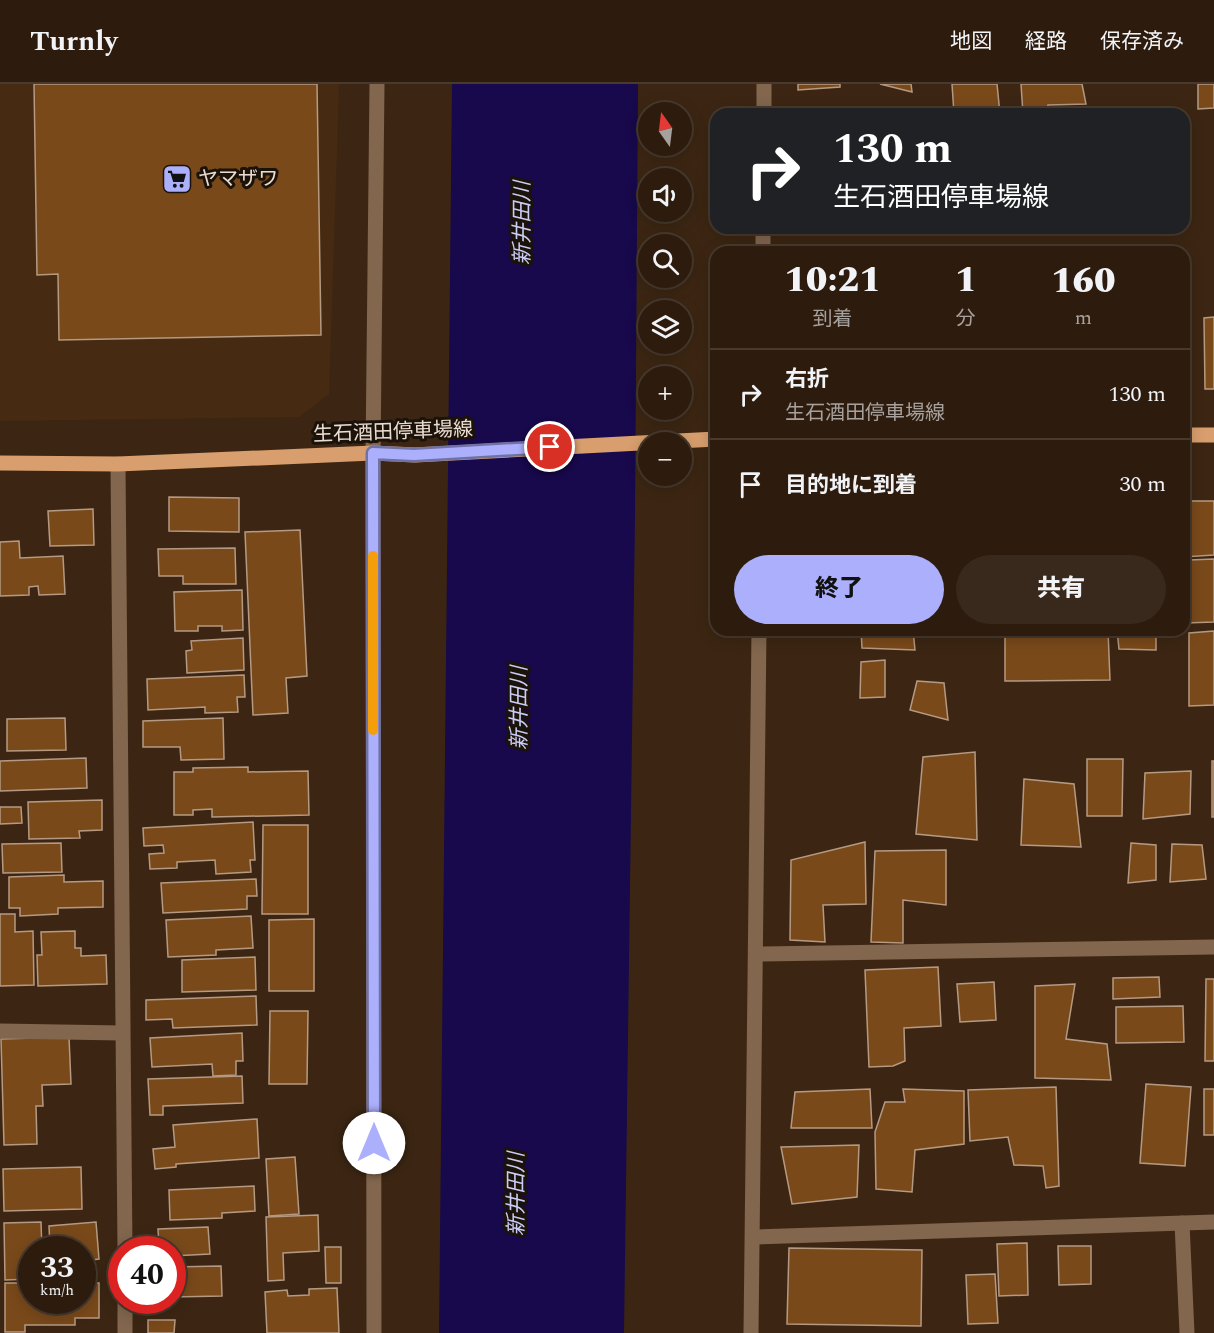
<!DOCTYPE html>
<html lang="ja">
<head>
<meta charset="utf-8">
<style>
	body { margin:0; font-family:Spectral,"Noto Sans JP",serif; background:#39291c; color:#f1f3f6; height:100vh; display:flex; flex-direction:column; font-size:22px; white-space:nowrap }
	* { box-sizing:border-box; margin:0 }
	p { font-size:20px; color:#a7a19e }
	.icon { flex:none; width:33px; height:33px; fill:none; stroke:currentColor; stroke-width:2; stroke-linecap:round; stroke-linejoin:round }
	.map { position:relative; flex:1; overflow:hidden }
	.sheet { position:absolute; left:710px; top:162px; width:480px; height:390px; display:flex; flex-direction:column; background:#2d1c0e; border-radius:18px; box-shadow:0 3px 15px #0003,0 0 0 2px #483a2e }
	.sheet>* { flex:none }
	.top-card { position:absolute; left:710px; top:24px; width:480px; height:126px; border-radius:18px; box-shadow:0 3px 15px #0003,0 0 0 2px #483a2e; background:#202124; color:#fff; overflow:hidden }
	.needle { width:39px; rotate:346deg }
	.buttons { position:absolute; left:638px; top:18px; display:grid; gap:12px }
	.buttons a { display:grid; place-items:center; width:54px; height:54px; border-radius:50%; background:#2d1c0e; box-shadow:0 3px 15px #0003,0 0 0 2px #483a2e; font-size:30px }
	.speed { position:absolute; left:18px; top:1152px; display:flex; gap:12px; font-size:30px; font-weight:700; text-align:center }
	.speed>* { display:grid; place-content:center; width:78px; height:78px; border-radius:50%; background:#2d1c0e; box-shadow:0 3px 15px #0003,0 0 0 2px #483a2e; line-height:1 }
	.speed small { font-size:15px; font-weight:400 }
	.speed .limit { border:9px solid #d22; background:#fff; color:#111 }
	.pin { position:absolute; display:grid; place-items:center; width:51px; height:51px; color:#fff; margin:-26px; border:3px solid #fff; border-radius:50%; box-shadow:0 2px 6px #0007 }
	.me { position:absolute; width:66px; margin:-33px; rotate:0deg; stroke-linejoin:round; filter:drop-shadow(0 0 4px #0008) }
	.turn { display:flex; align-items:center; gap:21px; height:126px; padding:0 24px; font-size:27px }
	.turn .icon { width:78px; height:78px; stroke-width:2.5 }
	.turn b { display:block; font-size:42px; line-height:51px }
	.eta { display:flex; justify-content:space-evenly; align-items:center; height:102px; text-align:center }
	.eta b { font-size:36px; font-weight:800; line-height:42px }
	.cta { display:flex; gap:12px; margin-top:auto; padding:12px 24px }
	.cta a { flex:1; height:69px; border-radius:36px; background:#acaffb; color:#111; font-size:24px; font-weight:800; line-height:69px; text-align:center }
	.cta a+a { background:#39291c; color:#f1f3f6 }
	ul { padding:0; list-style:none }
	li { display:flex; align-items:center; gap:18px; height:90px; padding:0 24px; border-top:2px solid #483a2e }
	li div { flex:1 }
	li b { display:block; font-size:22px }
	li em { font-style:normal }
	header { display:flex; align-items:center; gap:36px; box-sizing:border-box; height:84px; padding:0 30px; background:#2d1c0e; border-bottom:2px solid #483a2e }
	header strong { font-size:28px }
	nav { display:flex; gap:33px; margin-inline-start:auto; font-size:21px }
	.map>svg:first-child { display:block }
	.built { fill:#462b12 }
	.water { fill:#17094b }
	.building { fill:#79491a; stroke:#b59a83; stroke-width:1.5 }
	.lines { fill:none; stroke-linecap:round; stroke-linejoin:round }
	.minor { stroke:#82664e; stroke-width:15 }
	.major { stroke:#d89e6d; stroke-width:15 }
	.route-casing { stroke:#7072a3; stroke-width:15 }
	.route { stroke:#acaffb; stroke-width:10 }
	.slow { stroke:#f59e0b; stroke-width:10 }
	.labels { text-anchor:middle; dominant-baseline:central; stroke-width:6; stroke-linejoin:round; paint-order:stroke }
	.poi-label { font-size:20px; fill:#ebdcd1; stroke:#1b1209; text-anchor:start }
	.street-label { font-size:20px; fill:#ebdcd1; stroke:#1b1209 }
	.water-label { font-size:21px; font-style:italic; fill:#cacdf6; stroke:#1b1209 }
</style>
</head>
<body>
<header>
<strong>Turnly</strong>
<nav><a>地図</a><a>経路</a><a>保存済み</a></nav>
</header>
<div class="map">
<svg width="1214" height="1249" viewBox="0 0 1214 1249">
	<rect width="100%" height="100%" fill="#3c2613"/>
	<path class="built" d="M0,0H339L329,310L299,333L0,337Z"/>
	<path class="water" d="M452,0H638L635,431L624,1249H439Z"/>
	<g class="building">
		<path d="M34,0H317L321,251L59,256L58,190L37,191Z"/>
		<path d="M798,0H840V3L798,6Z"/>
		<path d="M880,0H911L912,8Z"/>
		<path d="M952,0H997L1000,30H954Z"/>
		<path d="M1021,0H1082L1086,20L1048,21L1046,30H1023Z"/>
		<path d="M1198,0H1214V24L1198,25Z"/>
		<path d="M1214,233V305H1205L1204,234Z"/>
		<path d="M169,413L239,414V448L169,447Z"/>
		<path d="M1186,417H1214V471L1184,473Z"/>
		<path d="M93,425L94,461L50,462L48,427Z"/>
		<path d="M300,446L307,592L286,594L288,629L253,631L245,448Z"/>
		<path d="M19,457L20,474L63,472L65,510L39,511L38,502L29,503V511L0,512V458Z"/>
		<path d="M235,464L236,500H183V492H159L158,465Z"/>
		<path d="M1214,475V538L1186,539L1189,476Z"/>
		<path d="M242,506L243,546L222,547V542H198V547H175L174,508Z"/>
		<path d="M861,546H913L915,566L862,564Z"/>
		<path d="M1005,546H1108L1110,596L1005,597Z"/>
		<path d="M1117,546H1156V566L1119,565Z"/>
		<path d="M1214,547V621L1189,622V549Z"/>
		<path d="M243,554L244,586L187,589L186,567L192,566L191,557Z"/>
		<path d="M885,576V613L860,614L861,578Z"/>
		<path d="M244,591L245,613H237L238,628L205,629V623L148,626L147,595Z"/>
		<path d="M917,597L944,599L948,636L910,626Z"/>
		<path d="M65,634L66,666L7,667V635Z"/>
		<path d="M223,634L224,675L181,676L180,663H143V637Z"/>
		<path d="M975,668L977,756L916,750L923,673Z"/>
		<path d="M86,674L87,704L0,707V677Z"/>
		<path d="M1087,675H1123L1122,732H1087Z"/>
		<rect x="1212" y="677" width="2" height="56"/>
		<path d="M248,683V688L308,687L309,731L212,733V725L193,726V731H174V688H193V684Z"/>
		<path d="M1191,687L1190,730L1143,735L1145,689Z"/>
		<path d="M1024,695L1074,700L1081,763L1021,761Z"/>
		<path d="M102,716V746L79,747L80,754L29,755L28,718Z"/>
		<path d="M0,723H21L22,739L0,740Z"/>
		<path d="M253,738L255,776H250L251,788L216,790L215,776L177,778V784L150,785L149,770L164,769L163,761L144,762L143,744Z"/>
		<path d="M263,741H308V830H262Z"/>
		<path d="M865,758L866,820L823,821L825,858L790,856L791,776Z"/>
		<path d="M61,759L62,788L3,789L2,760Z"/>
		<path d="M1131,759L1156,761V796L1128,799Z"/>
		<path d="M1172,760L1202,761L1206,795L1170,798Z"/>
		<path d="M946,766V821L903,816V859L871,858L875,767Z"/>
		<path d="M64,791V798L103,797V823L58,824V830L20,832V824H9V793Z"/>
		<path d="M256,795L257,812H247V825L163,829L161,799Z"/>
		<path d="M0,830H15V848L33,847L34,901L0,902Z"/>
		<path d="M251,832L253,864L216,866V871L168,873L166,836Z"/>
		<path d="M314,835V907H269V836Z"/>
		<path d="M75,847V864H81V872L106,871L107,900L38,902L37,871H42L41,848Z"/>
		<path d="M255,873L256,906L182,908V876Z"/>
		<path d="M938,883L941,942L904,944L905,977L893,982L869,983L865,886Z"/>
		<path d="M1159,893L1160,913L1113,915V894Z"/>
		<path d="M1206,895H1214V977H1205Z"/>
		<path d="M994,898L996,936L960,938L957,900Z"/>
		<path d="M1075,900L1066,955L1107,960L1111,996L1035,994V902Z"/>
		<path d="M256,912L257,941L173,944L172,935L146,936V916Z"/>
		<path d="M1183,922L1184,958L1116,959V923Z"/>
		<path d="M270,927H308L307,1000H269Z"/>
		<path d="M242,949L243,977H236V991L213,992L212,980L152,983L150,954Z"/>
		<path d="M69,953L71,1000L42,1001L43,1022H36L37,1060L4,1061L1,955Z"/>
		<path d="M242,992L243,1019L163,1022V1031H150L148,995Z"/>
		<path d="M1146,1000L1191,1003L1185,1082L1140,1079Z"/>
		<path d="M1056,1003L1059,1102L1046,1104L1043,1082L1014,1081L1008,1053L970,1057L968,1006Z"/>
		<path d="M870,1005L872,1044H791L795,1008Z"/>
		<path d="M903,1005L964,1007V1060L915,1066L912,1108L876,1105L875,1048L885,1018H905Z"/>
		<rect x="1204" y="1005" width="10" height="46"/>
		<path d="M257,1035L259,1074L176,1080V1083L155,1085L153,1065L175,1063L173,1041Z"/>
		<path d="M859,1061L857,1113L792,1120L781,1063Z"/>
		<path d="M295,1073L299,1130L269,1132L266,1075Z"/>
		<path d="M81,1083L82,1125L4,1127L3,1085Z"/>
		<path d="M254,1102L255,1127L222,1129V1134L170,1136L169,1106Z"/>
		<path d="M318,1131L319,1167L283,1169L284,1196L268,1197L266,1133Z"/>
		<path d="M41,1138L42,1166H32V1195L5,1196L4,1139Z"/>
		<path d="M96,1138L99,1175L84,1177V1185H82V1166H50L49,1142Z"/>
		<path d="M208,1143L210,1170L172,1172V1166H169V1163H159L158,1145Z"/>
		<path d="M1027,1159L1028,1211L999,1212L997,1160Z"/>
		<path d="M1058,1162H1091V1200L1059,1201Z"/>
		<path d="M325,1163H341V1199H326Z"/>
		<path d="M789,1164L922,1166L921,1242L787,1240Z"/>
		<path d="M221,1182L222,1212L172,1213V1183Z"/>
		<path d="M995,1190L998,1239L968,1240L966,1191Z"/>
		<path d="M5,1199H32V1216H82V1199H99V1234H75V1241H25V1248H5Z"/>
		<path d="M337,1204L339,1249H267L265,1208L287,1206L288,1212L309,1211V1205Z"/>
		<path d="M148,1236H175L174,1249H148Z"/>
	</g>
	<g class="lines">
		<g class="minor">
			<path d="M764,30V0"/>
			<path d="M763,168V144"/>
			<path d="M118,380L125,1166"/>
			<path d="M756,870L1214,863"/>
			<path d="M0,947L122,949"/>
			<path d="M1182,1139L1187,1249"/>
			<path d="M753,1153L1214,1138"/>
			<path d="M125,1216V1249"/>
			<path d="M374,1249L373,369L377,0"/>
			<path d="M751,1249L759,546"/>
		</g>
		<g class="major">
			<path d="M1184,351H1214"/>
			<path d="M0,379L118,380L373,369L415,371L716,355"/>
		</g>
	</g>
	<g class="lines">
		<g class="route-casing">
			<path id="route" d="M374,1059L373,369L414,371L550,363"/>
		</g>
		<use href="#route" class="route"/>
		<path class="slow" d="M373,472V646"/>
	</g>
	<defs>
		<g id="supermarket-square" transform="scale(1.5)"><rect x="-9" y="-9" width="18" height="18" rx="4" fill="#acaffb" stroke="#1b1209"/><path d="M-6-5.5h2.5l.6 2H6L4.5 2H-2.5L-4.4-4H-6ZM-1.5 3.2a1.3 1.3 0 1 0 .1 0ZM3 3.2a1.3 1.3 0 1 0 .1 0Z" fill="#111"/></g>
	</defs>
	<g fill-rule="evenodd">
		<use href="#supermarket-square" x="177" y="95"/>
	</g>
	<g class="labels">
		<g class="poi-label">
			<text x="198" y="95">ヤマザワ</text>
		</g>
		<g class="street-label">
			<text transform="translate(393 348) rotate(-2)">生石酒田停車場線</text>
		</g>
		<g class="water-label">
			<text transform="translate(523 139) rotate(-90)">新井田川</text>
			<text transform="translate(520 624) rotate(-90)">新井田川</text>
			<text transform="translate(517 1110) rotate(-90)">新井田川</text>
		</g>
	</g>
</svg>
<div class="buttons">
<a><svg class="needle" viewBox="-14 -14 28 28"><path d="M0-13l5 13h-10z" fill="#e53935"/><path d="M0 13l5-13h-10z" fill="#a7a19e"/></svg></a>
<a><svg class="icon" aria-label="sound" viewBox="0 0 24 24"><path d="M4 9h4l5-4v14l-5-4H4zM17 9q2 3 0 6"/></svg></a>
<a><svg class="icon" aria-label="search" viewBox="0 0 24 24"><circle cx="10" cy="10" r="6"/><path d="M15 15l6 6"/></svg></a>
<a><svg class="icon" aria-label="layers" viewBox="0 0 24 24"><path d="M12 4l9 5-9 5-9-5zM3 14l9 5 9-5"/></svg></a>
<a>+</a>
<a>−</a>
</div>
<div class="speed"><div>33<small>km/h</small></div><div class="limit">40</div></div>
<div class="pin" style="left:550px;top:363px;background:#d93025"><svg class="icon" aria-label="arrive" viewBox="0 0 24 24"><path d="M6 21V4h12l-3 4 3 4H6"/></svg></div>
<svg class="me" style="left:374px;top:1059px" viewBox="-20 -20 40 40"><circle r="19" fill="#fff"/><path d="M0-13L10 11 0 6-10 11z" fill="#acaffb"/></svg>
<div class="top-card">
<div class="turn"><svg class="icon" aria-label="right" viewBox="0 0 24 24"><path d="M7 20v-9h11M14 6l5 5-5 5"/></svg><div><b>130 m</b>生石酒田停車場線</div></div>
</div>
<section class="sheet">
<div class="eta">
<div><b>10:21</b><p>到着</p></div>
<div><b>1</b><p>分</p></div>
<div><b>160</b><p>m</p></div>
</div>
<ul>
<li><svg class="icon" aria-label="right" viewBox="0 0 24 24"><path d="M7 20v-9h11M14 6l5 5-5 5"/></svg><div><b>右折</b><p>生石酒田停車場線</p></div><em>130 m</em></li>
<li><svg class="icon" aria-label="arrive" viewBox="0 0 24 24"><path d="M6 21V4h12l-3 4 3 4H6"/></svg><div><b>目的地に到着</b></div><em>30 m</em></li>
</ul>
<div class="cta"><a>終了</a><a>共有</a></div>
</section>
</div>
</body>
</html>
